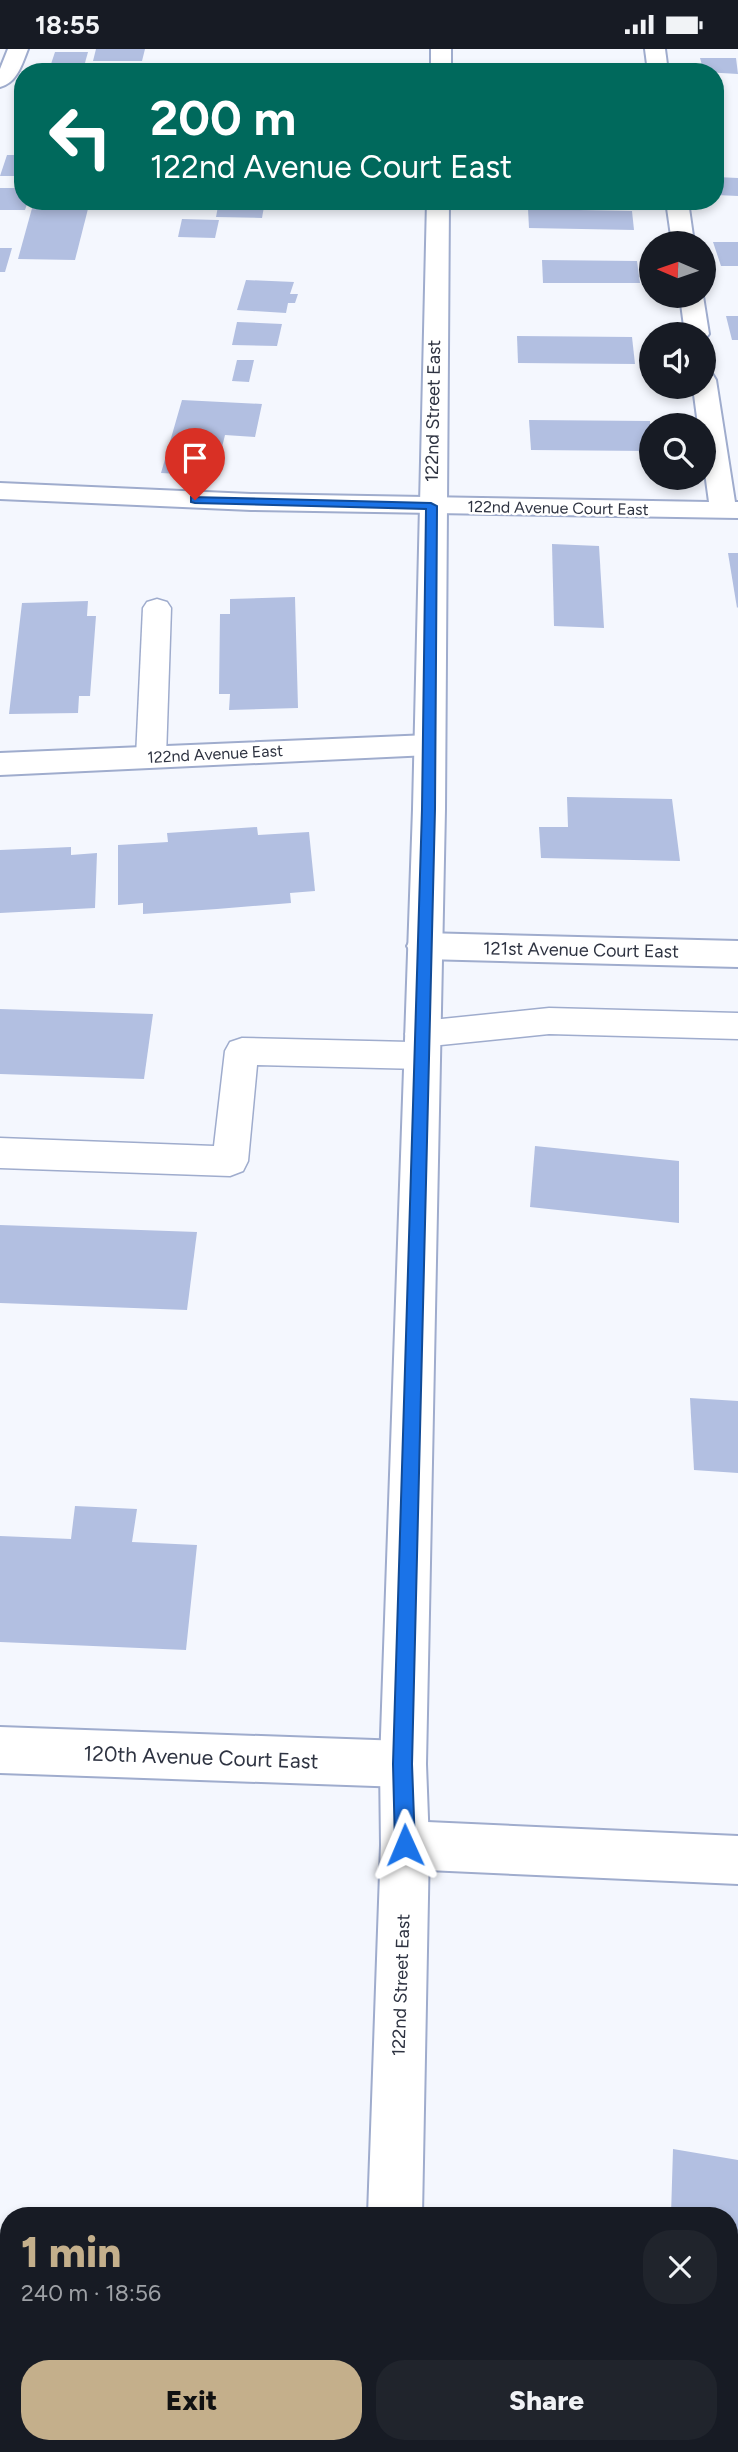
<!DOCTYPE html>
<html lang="en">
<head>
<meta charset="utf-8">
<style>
	body { margin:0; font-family:Figtree,sans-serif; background:#20242c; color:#f1f3f6; height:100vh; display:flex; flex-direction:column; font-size:26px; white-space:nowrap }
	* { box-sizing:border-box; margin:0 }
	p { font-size:23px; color:#9ea1a6 }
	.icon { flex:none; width:38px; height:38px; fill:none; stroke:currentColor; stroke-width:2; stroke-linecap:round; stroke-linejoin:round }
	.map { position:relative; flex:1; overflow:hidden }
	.drawer { position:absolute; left:0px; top:2158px; width:738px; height:247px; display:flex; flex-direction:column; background:#171b24; border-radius:28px 28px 0 0; box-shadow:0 4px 10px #0003 }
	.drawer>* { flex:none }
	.hud { position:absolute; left:14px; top:14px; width:710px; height:147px; border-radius:28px; box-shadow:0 4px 10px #0003; background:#00695c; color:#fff; overflow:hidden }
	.needle { width:46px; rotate:272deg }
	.fabs { position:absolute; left:639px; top:182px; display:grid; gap:14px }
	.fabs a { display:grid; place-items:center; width:77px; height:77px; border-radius:50%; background:#171b24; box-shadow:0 4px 10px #0003; font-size:35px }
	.pin { position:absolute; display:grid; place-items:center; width:60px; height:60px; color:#fff; margin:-72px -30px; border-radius:50% 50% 50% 0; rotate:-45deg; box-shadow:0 0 7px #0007 }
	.pin .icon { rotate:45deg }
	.me { position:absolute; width:77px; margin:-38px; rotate:359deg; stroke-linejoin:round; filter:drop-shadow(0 0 5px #0008) }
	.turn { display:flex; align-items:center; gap:24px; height:147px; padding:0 21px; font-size:32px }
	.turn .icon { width:91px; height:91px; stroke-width:2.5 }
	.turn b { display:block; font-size:49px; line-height:60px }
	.round { display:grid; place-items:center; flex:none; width:74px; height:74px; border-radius:28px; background:#20242c }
	.summary { display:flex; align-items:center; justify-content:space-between; height:119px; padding:0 21px }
	h1 { font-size:42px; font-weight:800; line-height:52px; color:#c4af8b }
	.primary-button { display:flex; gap:14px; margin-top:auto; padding:14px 21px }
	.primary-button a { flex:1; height:80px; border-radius:28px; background:#c4af8b; color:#111; font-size:28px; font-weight:800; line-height:80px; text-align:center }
	.primary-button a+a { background:#20242c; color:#f1f3f6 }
	.status { display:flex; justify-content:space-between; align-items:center; height:49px; padding:0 35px; background:#171b24; direction:ltr }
	.status svg { height:19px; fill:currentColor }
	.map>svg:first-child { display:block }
	.building { fill:#b2bfe1 }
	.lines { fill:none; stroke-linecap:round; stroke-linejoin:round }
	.lane-casing { stroke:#9faccd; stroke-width:3 }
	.street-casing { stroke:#9faccd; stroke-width:4 }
	.secondary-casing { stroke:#9faccd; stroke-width:4 }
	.lane { fill:#fff; fill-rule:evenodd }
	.street { fill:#fff; fill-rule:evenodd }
	.secondary { fill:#fff; fill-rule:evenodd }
	.route { fill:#1a73e8; stroke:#114b97; stroke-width:2 }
	.labels { text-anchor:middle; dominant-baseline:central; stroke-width:5; stroke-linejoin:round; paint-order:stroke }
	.far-street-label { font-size:16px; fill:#2e3341; stroke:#fff }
	.street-label { font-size:18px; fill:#2e3341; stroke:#fff }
	.near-street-label { font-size:21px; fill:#2e3341; stroke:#fff }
</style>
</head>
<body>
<div class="status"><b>18:55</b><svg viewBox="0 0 49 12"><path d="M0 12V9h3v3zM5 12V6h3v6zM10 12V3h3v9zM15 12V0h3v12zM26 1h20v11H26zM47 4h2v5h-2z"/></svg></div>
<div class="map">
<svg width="738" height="2403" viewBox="0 0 738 2403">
	<rect width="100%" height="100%" fill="#f4f7fe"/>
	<g class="building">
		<path d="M96,0H145L142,12H93Z"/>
		<path d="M55,3H88L83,21H49Z"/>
		<path d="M700,9H736L738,25L704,23Z"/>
		<path d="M279,16L342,17V23H278Z"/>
		<path d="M7,106H23V127H0Z"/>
		<path d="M716,128L738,129V147L716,146Z"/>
		<path d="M0,139H23V152H28L25,161H0Z"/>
		<path d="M34,152H90L75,211L18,210Z"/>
		<path d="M219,152H265L262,169L216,168Z"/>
		<path d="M528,160L632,162L634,181L529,179Z"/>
		<path d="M182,170L219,171L215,189L178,188Z"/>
		<path d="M713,193H738V217H721Z"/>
		<path d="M0,199H12L5,223H0Z"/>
		<path d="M542,211L637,212L640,234H543Z"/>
		<path d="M246,231L294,233L290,245H298L295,254H288L286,264L237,261Z"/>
		<path d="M726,267H738V291H732Z"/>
		<path d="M237,273L282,275L277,297L232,296Z"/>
		<path d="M517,287L632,288L635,315L518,314Z"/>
		<path d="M237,311H254L249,333L232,332Z"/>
		<path d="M182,351L262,355L255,388L225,386L215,427L161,424Z"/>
		<path d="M529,371L650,372L651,402L531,401Z"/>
		<path d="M552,495L599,497L604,579L554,577Z"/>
		<path d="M728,504H738V558L737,559Z"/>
		<path d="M295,548L298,659L229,661L230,645H219L220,565H230V550Z"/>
		<path d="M88,552L87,567H96L90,647H79L78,664L9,665L22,554Z"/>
		<path d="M567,748L672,750L680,812L541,809L539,778H568Z"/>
		<path d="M257,778L258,786L309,783L315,842L290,844L291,854L217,860L143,865V854L118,856V796L168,793L167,784Z"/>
		<path d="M71,798V806L97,804L95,859L0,864V801Z"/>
		<path d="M0,960L153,965L144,1030L0,1025Z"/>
		<path d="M535,1097L679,1112V1174L530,1158Z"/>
		<path d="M0,1176L197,1183L187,1261L0,1254Z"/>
		<path d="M690,1349L738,1352V1424L694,1421Z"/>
		<path d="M75,1457L137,1460L132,1493L197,1496L186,1601L0,1593V1487L71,1490Z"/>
		<path d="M673,2100L738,2111V2259L730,2257V2166H671Z"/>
	</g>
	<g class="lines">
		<g class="lane-casing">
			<g id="lane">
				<path d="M157,550L167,553L171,559L166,708L161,715L151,718L141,715L136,708L143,559L147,553Z"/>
				<path d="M549,959L738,964V990L549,985L431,997L438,1007L433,1016L421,1020L257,1016L248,1112L243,1122L230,1127L0,1119V1089L214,1097L225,1002L230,993L242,989L410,993L405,985L410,976L422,972Z"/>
			</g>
		</g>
		<g class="street-casing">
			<g id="street">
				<path d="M8,0H28C22,15 17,34 0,38V20Z"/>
				<path d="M645,0H665L668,23H648Z"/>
				<path d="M666,152H688L694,194H672Z"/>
				<path d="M680,247H703L709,285L705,290L704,285H685Z"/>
				<path d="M704,324L713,326L716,331L735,453H738V469L251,461L0,450V434L251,445L709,453L704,416V376H698L693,338H704Z"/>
				<path d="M429,686L440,689L444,696L440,703L429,706L0,726V704Z"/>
				<path d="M424,884L738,892V918L424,910L412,906L407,897L412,888Z"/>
				<path d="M0,1678L403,1692L419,1699L426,1715L419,1731L403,1738L0,1724Z"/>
				<path d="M405,1772L738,1787V1835L405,1820L388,1813L381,1796L388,1779Z"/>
			</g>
		</g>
		<g class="secondary-casing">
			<g id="secondary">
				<rect x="431" y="0" width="20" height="23"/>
				<path d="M427,152H449L445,760L426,1715L429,1796L422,2166H368L381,1796L380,1715L413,760Z"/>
				<rect x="359" y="2396" width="58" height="7"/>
			</g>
		</g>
		<use href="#lane" class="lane"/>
		<use href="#street" class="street"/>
		<use href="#secondary" class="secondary"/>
	</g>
	<path class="route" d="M191,448L431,454L437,457L435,760L412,1715L415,1796L412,1803L405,1806L398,1803L395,1796L393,1715L422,760L426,460L195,454L191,453Z"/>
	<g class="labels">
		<g class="far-street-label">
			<text transform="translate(558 459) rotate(1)">122nd Avenue Court East</text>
			<text transform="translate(215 705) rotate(-3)">122nd Avenue East</text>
		</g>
		<g class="street-label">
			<text transform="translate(433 362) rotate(-89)">122nd Street East</text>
			<text transform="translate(581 901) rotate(1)">121st Avenue Court East</text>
			<text transform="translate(401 1936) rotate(-88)">122nd Street East</text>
		</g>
		<g class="near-street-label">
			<text transform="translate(201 1708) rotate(2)">120th Avenue Court East</text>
		</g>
	</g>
</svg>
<div class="fabs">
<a><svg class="needle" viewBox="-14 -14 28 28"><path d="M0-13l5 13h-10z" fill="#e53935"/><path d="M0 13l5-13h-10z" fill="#9ea1a6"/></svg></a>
<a><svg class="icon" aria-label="sound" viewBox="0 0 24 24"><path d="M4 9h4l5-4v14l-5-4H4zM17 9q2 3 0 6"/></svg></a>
<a><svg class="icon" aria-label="search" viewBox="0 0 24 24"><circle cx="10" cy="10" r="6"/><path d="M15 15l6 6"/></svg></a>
</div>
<div class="pin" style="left:195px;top:451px;background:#d93025"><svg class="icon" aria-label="arrive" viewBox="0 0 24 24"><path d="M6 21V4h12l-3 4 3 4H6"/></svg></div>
<svg class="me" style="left:405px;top:1796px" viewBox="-20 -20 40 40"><path d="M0-17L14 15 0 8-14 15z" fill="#1a73e8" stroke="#fff" stroke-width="4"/></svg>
<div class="hud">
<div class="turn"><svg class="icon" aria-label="left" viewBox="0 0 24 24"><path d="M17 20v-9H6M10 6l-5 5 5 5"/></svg><div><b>200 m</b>122nd Avenue Court East</div></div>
</div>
<section class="drawer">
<div class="summary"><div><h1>1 min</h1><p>240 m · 18:56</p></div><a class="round"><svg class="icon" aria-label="close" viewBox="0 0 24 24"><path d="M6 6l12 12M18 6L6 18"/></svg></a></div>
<div class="primary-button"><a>Exit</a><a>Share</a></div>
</section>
</div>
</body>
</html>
